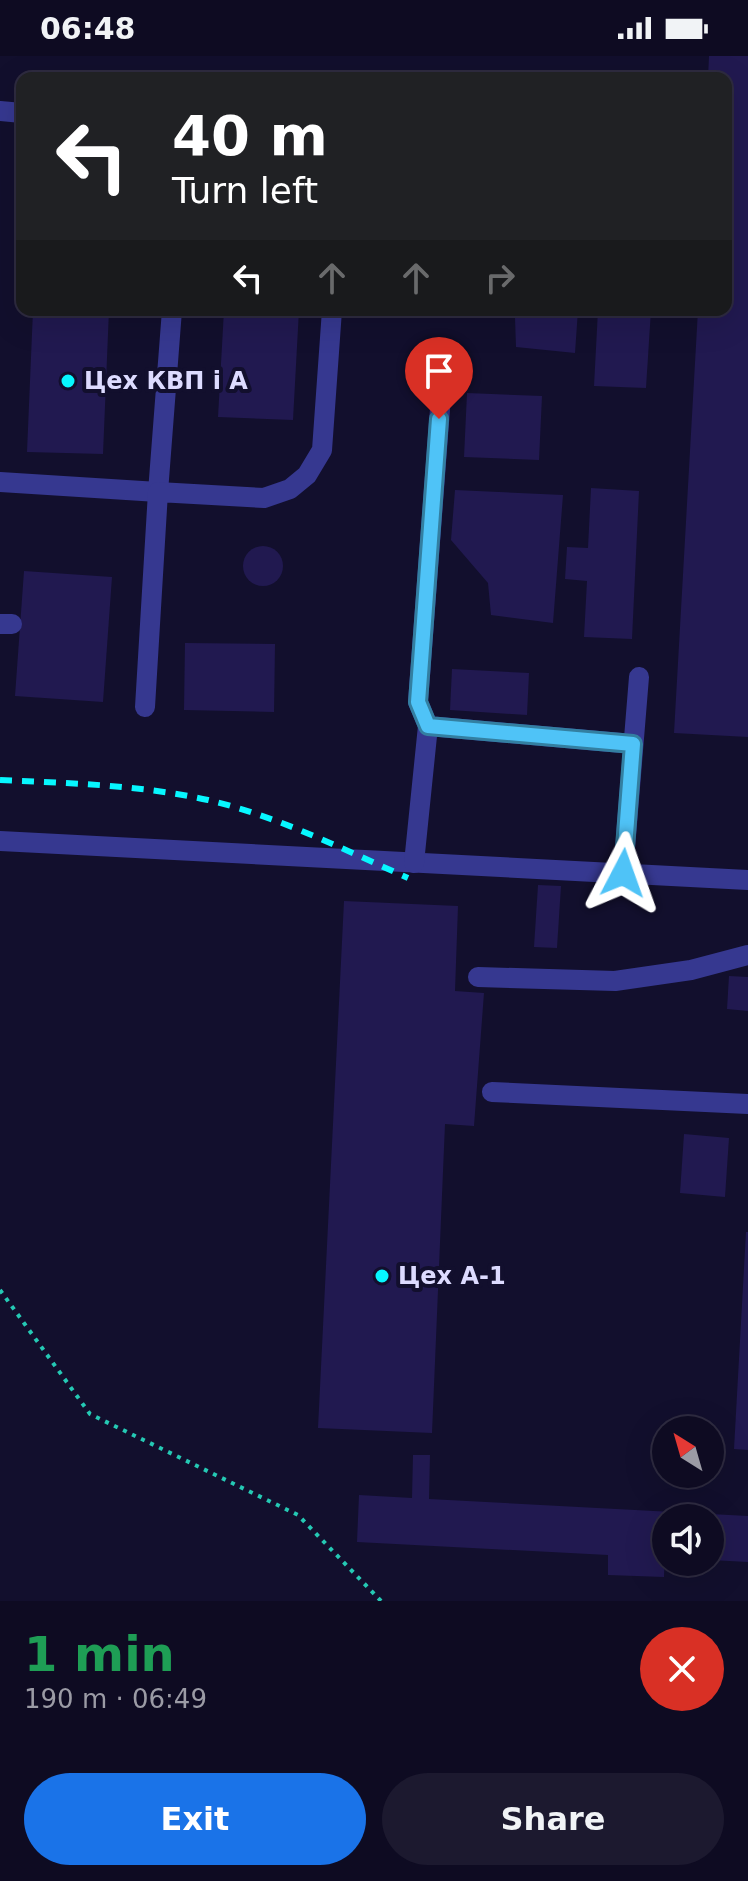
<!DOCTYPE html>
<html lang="en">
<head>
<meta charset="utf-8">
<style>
	body { margin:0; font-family:"DejaVu Sans",sans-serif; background:#1c192f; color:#f1f3f6; height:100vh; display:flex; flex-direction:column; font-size:30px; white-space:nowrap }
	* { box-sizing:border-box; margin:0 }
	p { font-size:26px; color:#9b9ba5 }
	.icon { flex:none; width:44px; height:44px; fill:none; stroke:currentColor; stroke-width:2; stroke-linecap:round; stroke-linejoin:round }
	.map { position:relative; height:1545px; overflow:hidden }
	.details { display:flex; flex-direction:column; background:#0e0b22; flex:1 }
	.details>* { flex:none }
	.banner { position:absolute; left:16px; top:16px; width:716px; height:244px; border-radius:16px; box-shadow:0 8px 32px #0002,0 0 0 2px #2e2b40; background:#202124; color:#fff; overflow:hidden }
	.needle { width:52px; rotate:323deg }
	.controls { position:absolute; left:652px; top:1360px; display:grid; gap:16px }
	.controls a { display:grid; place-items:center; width:72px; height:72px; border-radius:50%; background:#0e0b22; box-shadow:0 8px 32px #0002,0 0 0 2px #2e2b40; font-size:40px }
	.pin { position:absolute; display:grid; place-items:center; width:68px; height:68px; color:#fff; margin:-82px -34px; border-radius:50% 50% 50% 0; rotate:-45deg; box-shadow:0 0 8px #0007 }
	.pin .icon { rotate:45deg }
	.me { position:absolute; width:88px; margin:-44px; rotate:4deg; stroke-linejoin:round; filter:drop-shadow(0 0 6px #0008) }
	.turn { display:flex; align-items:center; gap:28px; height:168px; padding:0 24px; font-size:36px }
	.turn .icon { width:104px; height:104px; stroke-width:2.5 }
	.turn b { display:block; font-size:56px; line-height:68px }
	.lanes { display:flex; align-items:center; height:76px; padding:0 24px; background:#0003; justify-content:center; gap:40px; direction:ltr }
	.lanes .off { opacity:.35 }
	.round { display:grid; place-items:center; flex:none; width:84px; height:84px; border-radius:42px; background:#1c192f }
	.summary { display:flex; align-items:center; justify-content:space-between; height:136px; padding:0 24px }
	h1 { font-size:48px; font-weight:800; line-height:60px; color:#1e9e55 }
	.cta { display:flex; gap:16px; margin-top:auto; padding:16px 24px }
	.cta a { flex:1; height:92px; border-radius:48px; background:#1a73e8; color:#fff; font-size:32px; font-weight:800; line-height:92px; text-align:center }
	.cta a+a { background:#1c192f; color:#f1f3f6 }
	.status { display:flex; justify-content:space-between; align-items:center; height:56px; padding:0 40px; background:#0e0b22; direction:ltr }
	.status svg { height:22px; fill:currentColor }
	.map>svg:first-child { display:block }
	.building { fill:#211950 }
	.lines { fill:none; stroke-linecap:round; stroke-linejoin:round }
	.path { stroke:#25c9b4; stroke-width:4; stroke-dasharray:4 6; stroke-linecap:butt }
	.minor { stroke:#363890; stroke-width:20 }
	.rail { stroke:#07f7ff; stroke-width:6; stroke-dasharray:12 10; stroke-linecap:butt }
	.route-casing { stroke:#337fa1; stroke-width:20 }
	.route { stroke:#4fc3f7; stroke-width:14 }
	.poi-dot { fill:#07f7ff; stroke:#120f2d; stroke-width:3 }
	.labels { text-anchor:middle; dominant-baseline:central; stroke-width:8; stroke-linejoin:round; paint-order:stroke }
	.poi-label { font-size:24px; font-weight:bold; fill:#dddbff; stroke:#120f2d; text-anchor:start }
</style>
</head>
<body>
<div class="status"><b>06:48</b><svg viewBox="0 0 49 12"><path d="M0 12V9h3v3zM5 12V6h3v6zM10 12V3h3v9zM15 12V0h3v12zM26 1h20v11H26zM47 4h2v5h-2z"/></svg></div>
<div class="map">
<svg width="748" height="1545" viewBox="0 0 748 1545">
	<rect width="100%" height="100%" fill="#120f2d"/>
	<g class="building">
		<path d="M709,0H748V681L674,677L698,254H726V22H708Z"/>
		<path d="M33,254H109L103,398L27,396Z"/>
		<path d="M224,254H299L293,364L218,361Z"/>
		<path d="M506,254H578L575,297L516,291L515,262Z"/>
		<path d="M598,254H651L646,332L594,330Z"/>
		<path d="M467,337L542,340L539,404L464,401Z"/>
		<path d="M591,432L639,435L632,583L584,581L587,525L565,523L567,491L588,492Z"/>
		<path d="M455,434L563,439L553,567L491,559L488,527L451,484Z"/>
		<circle cx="263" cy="510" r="20"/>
		<path d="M24,515L112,521L103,646L15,640Z"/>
		<path d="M185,587L275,588L274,656L184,654Z"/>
		<path d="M452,613L529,617L527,659L450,654Z"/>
		<path d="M538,829L561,830L557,892L534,891Z"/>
		<path d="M344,845L458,850L455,935L484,937L474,1070L445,1068L432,1377L318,1372Z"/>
		<path d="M729,920L748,921V955L727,953Z"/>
		<path d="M684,1078L729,1082L725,1141L680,1137Z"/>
		<path d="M746,1176H748V1394L734,1393Z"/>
		<path d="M413,1399H430L429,1443L748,1460V1506L710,1504V1462H666L664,1521L608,1519V1499L357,1486L359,1439L412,1442Z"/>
	</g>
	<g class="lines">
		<path class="path" d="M0,1234L90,1358L298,1459L381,1545"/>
		<g class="minor">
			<path d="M0,55L22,57"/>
			<path d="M0,426L158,436L172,254"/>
			<path d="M0,568H12"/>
			<path d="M145,651L158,436L264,442L290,433L307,419L322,394L332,254"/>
			<path d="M428,670L633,688"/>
			<path d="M0,785L748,824"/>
			<path d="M414,807L428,670L418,646L444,300"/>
			<path d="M623,817L639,621"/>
			<path d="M478,921L615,925L691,914L748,899"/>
			<path d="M492,1036L748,1048"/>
		</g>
		<path class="rail" d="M0,724C70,727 140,729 208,744C277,760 343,793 408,822"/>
	</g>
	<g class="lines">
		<g class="route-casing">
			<path id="route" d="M439,363L418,646L428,670L633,688L623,817"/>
		</g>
		<use href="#route" class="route"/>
	</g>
	<g class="poi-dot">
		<circle cx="68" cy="325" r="8"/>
		<circle cx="382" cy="1220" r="8"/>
	</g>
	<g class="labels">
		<g class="poi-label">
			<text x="84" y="325">Цех КВП і А</text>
			<text x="398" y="1220">Цех А-1</text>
		</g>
	</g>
</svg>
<div class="controls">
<a><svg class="needle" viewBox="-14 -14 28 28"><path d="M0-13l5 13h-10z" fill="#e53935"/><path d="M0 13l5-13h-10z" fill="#9b9ba5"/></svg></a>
<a><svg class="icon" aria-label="sound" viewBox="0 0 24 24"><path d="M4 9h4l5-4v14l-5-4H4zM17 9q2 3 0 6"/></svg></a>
</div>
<div class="pin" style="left:439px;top:363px;background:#d93025"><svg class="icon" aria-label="arrive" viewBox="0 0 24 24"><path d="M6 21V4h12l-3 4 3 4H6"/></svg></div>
<svg class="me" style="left:623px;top:817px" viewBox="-20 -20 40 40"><path d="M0-17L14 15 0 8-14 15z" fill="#4fc3f7" stroke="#fff" stroke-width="4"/></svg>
<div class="banner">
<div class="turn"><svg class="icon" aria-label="left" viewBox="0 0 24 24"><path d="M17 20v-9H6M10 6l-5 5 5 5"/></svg><div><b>40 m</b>Turn left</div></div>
<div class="lanes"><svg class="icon" aria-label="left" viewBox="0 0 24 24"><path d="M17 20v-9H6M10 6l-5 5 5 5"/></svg><svg class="icon off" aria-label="ahead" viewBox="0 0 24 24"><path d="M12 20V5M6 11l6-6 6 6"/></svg><svg class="icon off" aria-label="ahead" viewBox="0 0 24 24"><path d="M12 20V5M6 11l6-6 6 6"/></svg><svg class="icon off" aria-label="right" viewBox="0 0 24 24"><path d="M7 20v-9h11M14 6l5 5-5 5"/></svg></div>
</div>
</div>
<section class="details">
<div class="summary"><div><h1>1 min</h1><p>190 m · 06:49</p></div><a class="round" style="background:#d93025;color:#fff"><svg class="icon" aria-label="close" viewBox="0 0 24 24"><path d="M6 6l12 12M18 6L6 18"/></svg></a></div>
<div class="cta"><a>Exit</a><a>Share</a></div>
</section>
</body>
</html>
